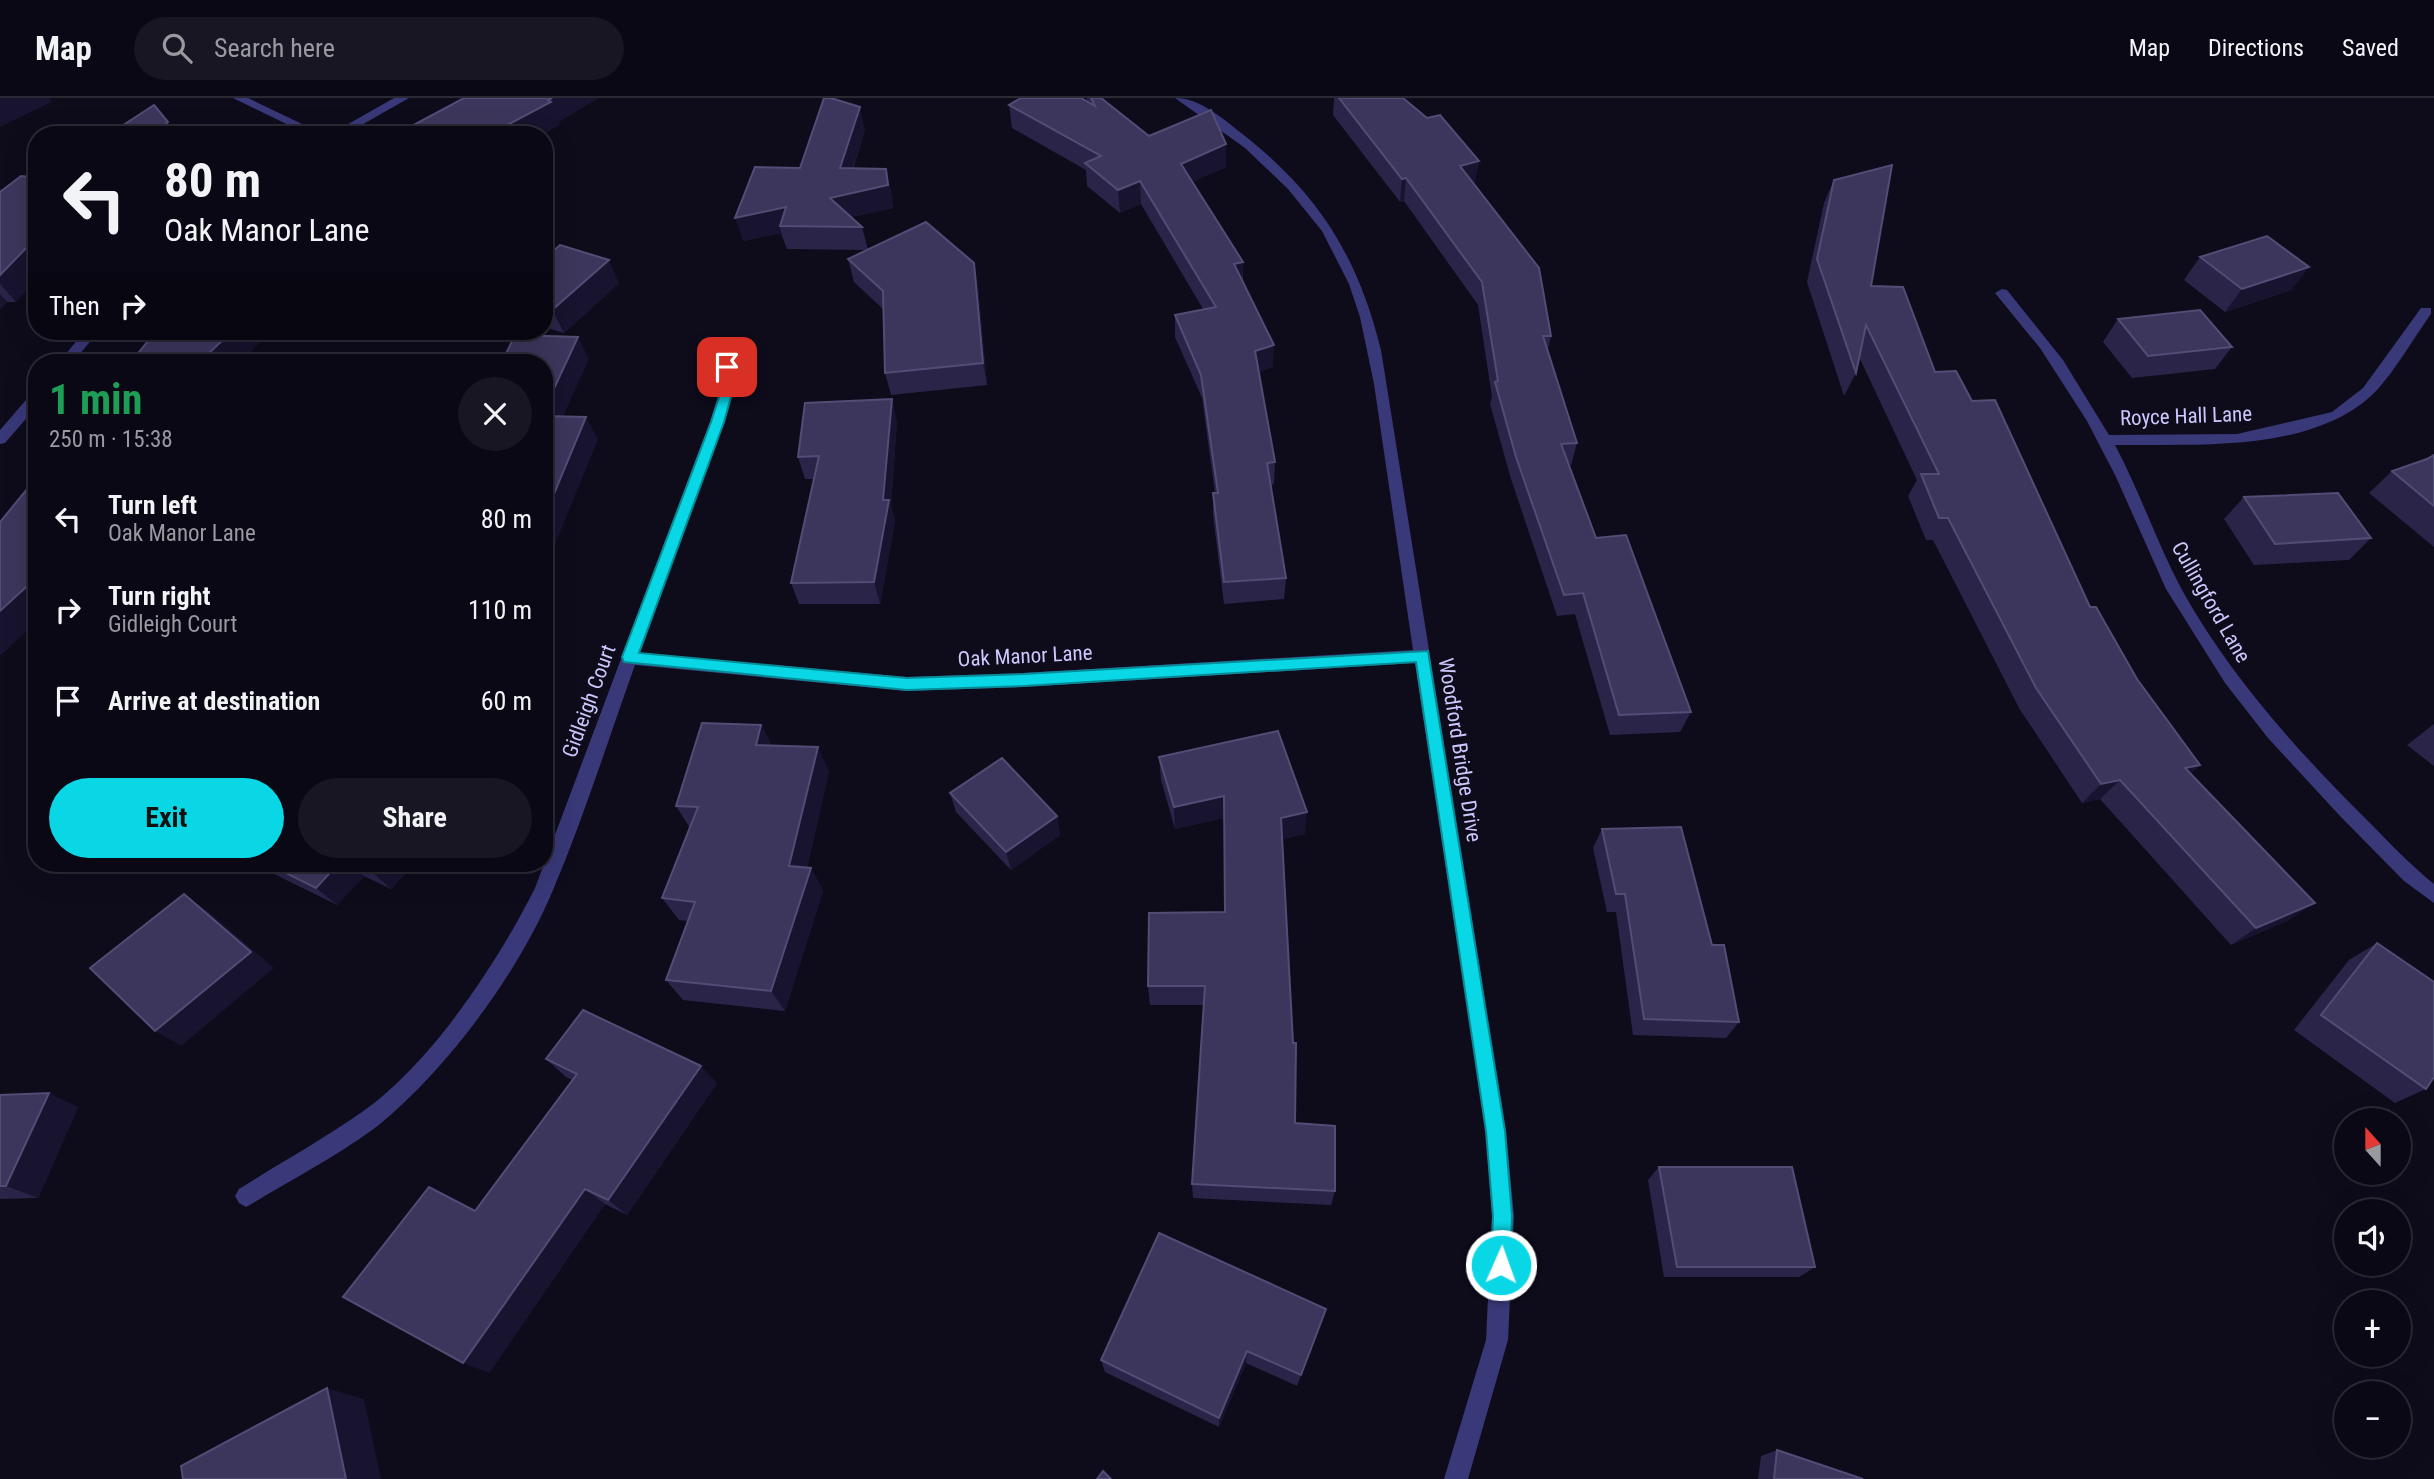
<!DOCTYPE html>
<html lang="en">
<head>
<meta charset="utf-8">
<style>
	body { margin:0; font-family:"Roboto Condensed",sans-serif; background:#181622; color:#f1f3f6; height:100vh; display:flex; flex-direction:column; font-size:26px; white-space:nowrap }
	* { box-sizing:border-box; margin:0 }
	p { font-size:23px; color:#999aa0 }
	.icon { flex:none; width:38px; height:38px; fill:none; stroke:currentColor; stroke-width:2; stroke-linecap:round; stroke-linejoin:round }
	.map { position:relative; flex:1; overflow:hidden }
	.drawer { position:absolute; left:28px; top:256px; width:525px; height:518px; display:flex; flex-direction:column; background:#0a0814; border-radius:28px; box-shadow:0 7px 28px #0002,0 0 0 2px #2a2934 }
	.drawer>* { flex:none }
	.guide { position:absolute; left:28px; top:28px; width:525px; height:214px; border-radius:28px; box-shadow:0 7px 28px #0002,0 0 0 2px #2a2934; background:#0a0814; color:#f1f3f6; overflow:hidden }
	.needle { width:46px; rotate:339deg }
	.buttons { position:absolute; left:2334px; top:1010px; display:grid; gap:14px }
	.buttons a { display:grid; place-items:center; width:77px; height:77px; border-radius:50%; background:#0a0814; box-shadow:0 7px 28px #0002,0 0 0 2px #2a2934; font-size:35px }
	.pin { position:absolute; display:grid; place-items:center; width:60px; height:60px; color:#fff; margin:-30px; border-radius:14px; box-shadow:0 4px 10px #0006 }
	.me { position:absolute; width:77px; margin:-38px; rotate:2deg; stroke-linejoin:round; filter:drop-shadow(0 0 5px #0008) }
	.turn { display:flex; align-items:center; gap:24px; height:147px; padding:0 21px; font-size:32px }
	.turn .icon { width:91px; height:91px; stroke-width:2.5 }
	.turn b { display:block; font-size:49px; line-height:60px }
	.then { display:flex; align-items:center; height:66px; padding:0 21px; background:#0003; gap:14px; font-size:26px }
	.round { display:grid; place-items:center; flex:none; width:74px; height:74px; border-radius:37px; background:#181622 }
	.headline { display:flex; align-items:center; justify-content:space-between; height:119px; padding:0 21px }
	h1 { font-size:42px; font-weight:700; line-height:52px; color:#1e9e55 }
	.action { display:flex; gap:14px; margin-top:auto; padding:14px 21px }
	.action a { flex:1; height:80px; border-radius:42px; background:#0ad7e6; color:#111; font-size:28px; font-weight:700; line-height:80px; text-align:center }
	.action a+a { background:#181622; color:#f1f3f6 }
	ul { padding:0; list-style:none }
	li { display:flex; align-items:center; gap:21px; height:91px; padding:0 21px }
	li div { flex:1 }
	li b { display:block; font-size:26px }
	li em { font-style:normal }
	header { display:flex; align-items:center; gap:42px; box-sizing:border-box; height:98px; padding:0 35px; background:#0a0814; border-bottom:2px solid #2a2934 }
	header strong { font-size:33px }
	nav { display:flex; gap:38px; margin-inline-start:auto; font-size:24px }
	.search { width:490px; height:63px; background:#181622; display:flex; align-items:center; gap:18px; box-sizing:border-box; padding:0 24px; border-radius:38px; color:#999aa0; font-size:26px }
	.map>svg:first-child { display:block }
	.lines { fill:none; stroke-linecap:round; stroke-linejoin:round }
	.street { fill:#393878; fill-rule:evenodd }
	.wall { fill:#2a2449 }
	.shaded-wall { fill:#18132e }
	.building { fill:#3c365c; stroke:#524d75; stroke-width:2 }
	.route { fill:#0ad7e6; stroke:#068c96; stroke-width:2 }
	.labels { text-anchor:middle; dominant-baseline:central; stroke-width:7; stroke-linejoin:round; paint-order:stroke }
	.street-label { font-size:21px; fill:#ccc8fd; stroke:#0e0b1b }
</style>
</head>
<body>
<header>
<strong>Map</strong>
<div class="search"><svg class="icon" aria-label="search" viewBox="0 0 24 24"><circle cx="10" cy="10" r="6"/><path d="M15 15l6 6"/></svg>Search here</div>
<nav><a>Map</a><a>Directions</a><a>Saved</a></nav>
</header>
<div class="map">
<svg width="2434" height="1381" viewBox="0 0 2434 1381">
	<rect width="100%" height="100%" fill="#0e0b1b"/>
	<g class="lines">
		<g class="street">
			<path d="M233,0H248L325,37H309Z"/>
			<path d="M394,0H409L344,37H329Z"/>
			<path d="M1175,0C1199,0 1221,19 1240,34C1318,95 1357,156 1381,252L1506,1033L1514,1118L1508,1242L1468,1381H1444L1486,1242L1492,1118L1486,1033L1415,565L1023,589L907,593L635,567C608,642 584,719 553,792C519,874 448,970 380,1026C344,1054 293,1081 253,1105L246,1109L239,1105L235,1098L239,1091C280,1065 322,1042 362,1014C431,966 498,864 535,790L710,324L718,299L720,251L725,249L732,254V299L640,555L907,579L1023,575L1413,552L1374,286L1360,219L1349,186L1322,133L1288,91L1245,50Z"/>
			<path d="M2002,191L2007,192L2063,262L2109,337L2237,336L2332,314L2363,290L2421,210H2431V216C2415,238 2390,281 2371,298C2308,355 2195,346 2115,347C2140,394 2157,445 2182,492C2229,576 2293,648 2361,716C2385,740 2408,765 2434,786V805L2404,783L2340,718L2268,640L2225,585L2166,491L2116,379L2087,323L2040,250L1995,195Z"/>
			<path d="M85,233H99L73,264H59Z"/>
			<path d="M37,293V308L5,345L0,346V332L32,295Z"/>
		</g>
	</g>
	<g class="wall">
		<path d="M1087,0H1101L1149,38L1226,46V69L1192,84L1243,164V183L1273,269L1259,274L1275,364L1274,386L1271,387L1286,480L1284,501L1224,506L1213,417V395H1215L1202,300L1175,239V217L1203,211L1141,106L1120,115L1087,88L1086,72L1012,30L1009,7L1087,3Z"/>
		<path d="M1334,0H1403L1479,63L1474,87L1551,238L1548,251L1577,345L1571,367H1569L1596,440L1691,614L1680,634L1610,637L1575,516L1557,518L1511,381L1490,306L1492,299L1478,207L1404,103L1400,104L1333,17Z"/>
		<path d="M865,32L853,71H886L891,94L893,110L851,119L862,129L868,152L974,165L978,188L987,287L891,297L885,275L883,211L854,184L848,161L866,152L787,151L781,135L743,143L800,70Z"/>
		<path d="M1834,82L1871,188L1935,274L1972,303L2090,509L2137,581L2200,667L2191,675L2289,822L2231,847L2100,701L2082,705L2019,610L1933,442H1926L1908,398L1917,382L1859,259L1856,275L1844,298L1807,184L1824,105Z"/>
		<path d="M0,94L16,204H7L0,211Z"/>
		<path d="M2200,159L2309,169L2291,192L2225,214L2184,182Z"/>
		<path d="M544,161L619,185L564,235L544,229Z"/>
		<path d="M2118,221L2232,249L2215,271L2132,280L2103,244Z"/>
		<path d="M897,323L891,407L895,423L880,506H799L791,485L814,381H805L798,359Z"/>
		<path d="M2434,357V449L2369,395L2392,373L2427,361Z"/>
		<path d="M2244,399L2371,440L2349,462L2254,467L2224,421Z"/>
		<path d="M2434,626V668L2407,647Z"/>
		<path d="M761,627L772,648L829,673L807,770H811L823,793L785,913L683,902L666,882L688,823L679,822L662,800L690,730L676,708Z"/>
		<path d="M1159,659L1305,736L1282,741L1295,1025L1335,1093L1331,1107L1193,1100L1192,1086L1204,907H1150L1148,888L1225,814L1224,720L1175,731L1161,682Z"/>
		<path d="M950,695L1057,718L1060,737L1011,772L956,714Z"/>
		<path d="M1602,731L1739,924L1726,940L1633,937L1616,814H1607L1593,750Z"/>
		<path d="M261,765H415L391,791L364,778L337,807L274,776Z"/>
		<path d="M2377,845L2426,991L2395,1005L2294,932L2349,862Z"/>
		<path d="M546,961L717,985L627,1117L605,1106L489,1275L475,1113L572,982L566,979Z"/>
		<path d="M0,997L78,1009L38,1100L0,1101Z"/>
		<path d="M1659,1069L1815,1169L1799,1179H1664L1648,1082Z"/>
		<path d="M1326,1211L1297,1288L1246,1265L1219,1329L1105,1274L1101,1262Z"/>
		<path d="M1777,1352L1863,1381H1758L1761,1358Z"/>
	</g>
	<g class="shaded-wall">
		<path d="M0,0H49L52,4L0,29Z"/>
		<path d="M552,0H599L559,24L560,27L542,37H488Z"/>
		<path d="M860,9L865,32L845,93L840,70Z"/>
		<path d="M168,24L176,37H154Z"/>
		<path d="M1226,46V69L1181,89V66Z"/>
		<path d="M1479,63L1475,86L1456,91L1460,68Z"/>
		<path d="M886,71L891,94L893,110L836,123L830,100Z"/>
		<path d="M1406,80L1404,103L1400,104L1402,81Z"/>
		<path d="M1140,83L1141,106L1120,115L1118,92Z"/>
		<path d="M786,109L780,128L781,135L743,143L735,120Z"/>
		<path d="M37,139V182L16,204L0,186V177Z"/>
		<path d="M609,162L619,185L564,235L552,212Z"/>
		<path d="M1243,164L1242,187L1234,166Z"/>
		<path d="M974,165L978,188L987,287L983,265Z"/>
		<path d="M2309,169L2291,192L2225,214L2242,191Z"/>
		<path d="M0,196L7,204L0,211Z"/>
		<path d="M232,233H268L269,235L241,264H200Z"/>
		<path d="M578,239L589,261L553,341L544,324V312Z"/>
		<path d="M1274,247L1273,269L1254,276L1255,253Z"/>
		<path d="M892,301L897,323L891,407L895,423L880,506L874,484L883,402Z"/>
		<path d="M586,319L598,341L544,474V420Z"/>
		<path d="M37,479V523L0,558V513Z"/>
		<path d="M761,627L774,652L756,647Z"/>
		<path d="M818,649L829,673L802,791L789,768Z"/>
		<path d="M2200,667L2178,686L2185,670Z"/>
		<path d="M2120,682L2100,701L2082,705L2101,686Z"/>
		<path d="M1224,698V720L1175,731L1174,709Z"/>
		<path d="M1307,714L1305,736L1280,742L1281,720Z"/>
		<path d="M1057,718L1060,737L1011,772L1006,754Z"/>
		<path d="M339,765H349L364,778L337,807L316,790Z"/>
		<path d="M379,765H415L391,791L371,773Z"/>
		<path d="M811,770L823,793L785,913L771,893Z"/>
		<path d="M184,796L209,814L274,870L181,948L155,933Z"/>
		<path d="M2315,805L2289,822L2231,847L2256,830Z"/>
		<path d="M701,968L717,985L627,1117L608,1102Z"/>
		<path d="M49,995L78,1009L38,1100L6,1088Z"/>
		<path d="M585,1091L605,1106L489,1275L463,1265Z"/>
		<path d="M1247,1253L1246,1265L1219,1329V1320Z"/>
		<path d="M327,1290L364,1301L381,1381H346Z"/>
	</g>
	<g class="building">
		<path d="M464,0H552L548,2L551,4L488,37H395Z"/>
		<path d="M824,0H831L860,9L840,70L886,71L888,87L830,100L862,129L780,128L786,109L735,120L755,69L800,70Z"/>
		<path d="M1021,0H1081L1095,8L1091,0H1101L1149,38L1211,12L1226,46L1181,66L1243,164L1234,166L1274,247L1255,253L1275,364L1267,365L1286,480L1224,484L1213,395H1218L1201,277L1175,217L1216,209L1140,83L1118,92L1085,65L1101,58L1009,7Z"/>
		<path d="M1339,0H1403L1427,20L1440,17L1479,63L1460,68L1539,170L1551,238H1543L1577,345L1561,346L1596,440L1626,437L1691,614L1619,617L1583,495L1564,497L1516,359L1495,284L1498,283L1482,184L1406,80L1402,81Z"/>
		<path d="M154,7L168,24L154,37H108Z"/>
		<path d="M1892,67L1871,188L1903,189L1935,274L1956,273L1972,303L1995,302L2090,509H2096L2137,581L2200,667L2185,670L2315,805L2256,830L2120,682L2101,686L2036,590L1948,420H1939L1921,376H1939L1866,227L1856,275L1817,161L1834,82Z"/>
		<path d="M21,78L37,80V139L0,177V94Z"/>
		<path d="M926,124L974,165L983,265L885,275L883,193L848,161Z"/>
		<path d="M2267,138L2309,169L2242,191L2200,159Z"/>
		<path d="M560,147L609,162L552,212L544,209V161Z"/>
		<path d="M2200,212L2232,249L2148,258L2118,221Z"/>
		<path d="M156,233H232L200,264H131Z"/>
		<path d="M515,237L578,239L544,312V264H502Z"/>
		<path d="M892,301L883,402H889L874,484L791,485L819,358L798,359L805,305Z"/>
		<path d="M544,318L586,319L544,420Z"/>
		<path d="M2434,357V408L2392,373L2427,361Z"/>
		<path d="M37,379V479L0,513V424Z"/>
		<path d="M2338,395L2371,440L2275,446L2244,399Z"/>
		<path d="M702,625L761,627L756,647L818,649L789,768L811,770L771,893L666,882L695,804L662,800L698,709L676,708Z"/>
		<path d="M1278,633L1307,714L1281,720L1293,945H1296L1295,1025L1335,1028V1093L1192,1086L1205,888H1148L1149,815L1225,814L1224,698L1174,709L1159,659Z"/>
		<path d="M1002,660L1057,718L1006,754L950,695Z"/>
		<path d="M1681,729L1712,847H1724L1739,924L1644,921L1625,796H1616L1602,731Z"/>
		<path d="M266,765H339L316,790Z"/>
		<path d="M354,765H379L371,773Z"/>
		<path d="M184,796L251,854L155,933L90,870Z"/>
		<path d="M2377,845L2434,884V979L2426,991L2321,917Z"/>
		<path d="M583,912L701,968L608,1102L585,1091L463,1265L343,1199L429,1089L475,1113L577,976L546,961Z"/>
		<path d="M49,995L6,1088H0V997Z"/>
		<path d="M1659,1069H1792L1815,1169H1677Z"/>
		<path d="M1159,1135L1326,1211L1301,1277L1247,1253L1219,1320L1101,1262Z"/>
		<path d="M327,1290L346,1381H183L181,1368Z"/>
		<path d="M1777,1352L1863,1381H1774Z"/>
		<path d="M1103,1373L1111,1381H1097Z"/>
	</g>
	<path class="route" d="M727,265L733,269L731,299L724,324L639,555L907,580L1023,576L1428,553L1505,1033L1512,1118L1510,1167L1508,1174L1501,1177L1494,1174L1491,1167L1493,1118L1486,1033L1416,564L1023,588L907,592L624,564L622,559L711,324L719,299L720,269Z"/>
	<g class="labels">
		<g class="street-label">
			<text transform="translate(2186 318) rotate(-2)">Royce Hall Lane</text>
			<text transform="translate(2211 504) rotate(60)">Cullingford Lane</text>
			<text transform="translate(1025 558) rotate(-3)">Oak Manor Lane</text>
			<text transform="translate(589 603) rotate(-70)">Gidleigh Court</text>
			<text transform="translate(1460 652) rotate(81)">Woodford Bridge Drive</text>
		</g>
	</g>
</svg>
<div class="buttons">
<a><svg class="needle" viewBox="-14 -14 28 28"><path d="M0-13l5 13h-10z" fill="#e53935"/><path d="M0 13l5-13h-10z" fill="#999aa0"/></svg></a>
<a><svg class="icon" aria-label="sound" viewBox="0 0 24 24"><path d="M4 9h4l5-4v14l-5-4H4zM17 9q2 3 0 6"/></svg></a>
<a>+</a>
<a>−</a>
</div>
<div class="pin" style="left:727px;top:269px;background:#d93025"><svg class="icon" aria-label="arrive" viewBox="0 0 24 24"><path d="M6 21V4h12l-3 4 3 4H6"/></svg></div>
<svg class="me" style="left:1501px;top:1167px" viewBox="-20 -20 40 40"><circle r="17" fill="#0ad7e6" stroke="#fff" stroke-width="3"/><path d="M0-11L8 9 0 5-8 9z" fill="#fff"/></svg>
<div class="guide">
<div class="turn"><svg class="icon" aria-label="left" viewBox="0 0 24 24"><path d="M17 20v-9H6M10 6l-5 5 5 5"/></svg><div><b>80 m</b>Oak Manor Lane</div></div>
<div class="then">Then<svg class="icon" aria-label="right" viewBox="0 0 24 24"><path d="M7 20v-9h11M14 6l5 5-5 5"/></svg></div>
</div>
<section class="drawer">
<div class="headline"><div><h1>1 min</h1><p>250 m · 15:38</p></div><a class="round"><svg class="icon" aria-label="close" viewBox="0 0 24 24"><path d="M6 6l12 12M18 6L6 18"/></svg></a></div>
<ul>
<li><svg class="icon" aria-label="left" viewBox="0 0 24 24"><path d="M17 20v-9H6M10 6l-5 5 5 5"/></svg><div><b>Turn left</b><p>Oak Manor Lane</p></div><em>80 m</em></li>
<li><svg class="icon" aria-label="right" viewBox="0 0 24 24"><path d="M7 20v-9h11M14 6l5 5-5 5"/></svg><div><b>Turn right</b><p>Gidleigh Court</p></div><em>110 m</em></li>
<li><svg class="icon" aria-label="arrive" viewBox="0 0 24 24"><path d="M6 21V4h12l-3 4 3 4H6"/></svg><div><b>Arrive at destination</b></div><em>60 m</em></li>
</ul>
<div class="action"><a>Exit</a><a>Share</a></div>
</section>
</div>
</body>
</html>
